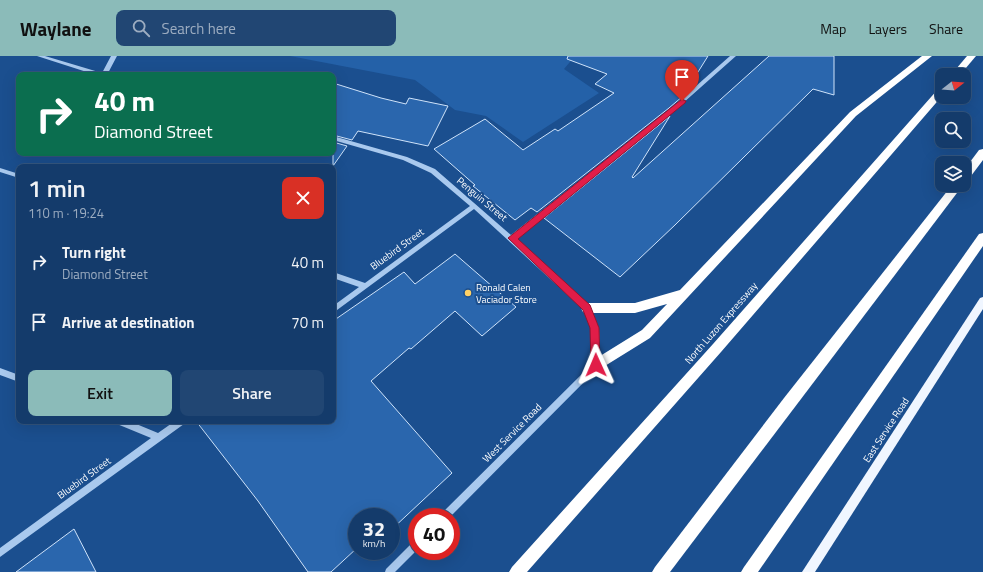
<!DOCTYPE html>
<html lang="en">
<head>
<meta charset="utf-8">
<style>
	body { margin:0; font-family:"Titillium Web",sans-serif; background:#214673; color:#f1f3f6; height:100vh; display:flex; flex-direction:column; font-size:15px; white-space:nowrap }
	* { box-sizing:border-box; margin:0 }
	p { font-size:13px; color:#9dadc1 }
	.icon { flex:none; width:22px; height:22px; fill:none; stroke:currentColor; stroke-width:2; stroke-linecap:round; stroke-linejoin:round }
	.map { position:relative; flex:1; overflow:hidden }
	.sheet { position:absolute; left:16px; top:108px; width:320px; height:260px; display:flex; flex-direction:column; background:#143b6b; border-radius:8px; box-shadow:0 4px 16px #0002,0 0 0 1px #33557e }
	.sheet>* { flex:none }
	.guide { position:absolute; left:16px; top:16px; width:320px; height:84px; border-radius:8px; box-shadow:0 4px 16px #0002,0 0 0 1px #33557e; background:#0b6e4f; color:#fff; overflow:hidden }
	.needle { width:26px; rotate:73deg }
	.controls { position:absolute; left:935px; top:12px; display:grid; gap:8px }
	.controls a { display:grid; place-items:center; width:36px; height:36px; border-radius:8px; background:#143b6b; box-shadow:0 4px 16px #0002,0 0 0 1px #33557e; font-size:20px }
	.speed { position:absolute; left:348px; top:452px; display:flex; gap:8px; font-size:20px; font-weight:700; text-align:center }
	.speed>* { display:grid; place-content:center; width:52px; height:52px; border-radius:50%; background:#143b6b; box-shadow:0 4px 16px #0002,0 0 0 1px #33557e; line-height:1 }
	.speed small { font-size:10px; font-weight:400 }
	.speed .limit { border:6px solid #d22; background:#fff; color:#111 }
	.pin { position:absolute; display:grid; place-items:center; width:34px; height:34px; color:#fff; margin:-41px -17px; border-radius:50% 50% 50% 0; rotate:-45deg; box-shadow:0 0 4px #0007 }
	.pin .icon { rotate:45deg }
	.me { position:absolute; width:44px; margin:-22px; rotate:359deg; stroke-linejoin:round; filter:drop-shadow(0 0 3px #0008) }
	.turn { display:flex; align-items:center; gap:14px; height:84px; padding:0 12px; font-size:18px }
	.turn .icon { width:52px; height:52px; stroke-width:2.5 }
	.turn b { display:block; font-size:28px; line-height:34px }
	.round { display:grid; place-items:center; flex:none; width:42px; height:42px; border-radius:8px; background:#214673 }
	.overview { display:flex; align-items:center; justify-content:space-between; height:68px; padding:0 12px }
	h1 { font-size:24px; font-weight:600; line-height:30px }
	.action { display:flex; gap:8px; margin-top:auto; padding:8px 12px }
	.action a { flex:1; height:46px; border-radius:8px; background:#8bbbb9; color:#111; font-size:16px; font-weight:600; line-height:46px; text-align:center }
	.action a+a { background:#214673; color:#f1f3f6 }
	ul { padding:0; list-style:none }
	li { display:flex; align-items:center; gap:12px; height:60px; padding:0 12px }
	li div { flex:1 }
	li b { display:block; font-size:15px }
	li em { font-style:normal }
	header { display:flex; align-items:center; gap:24px; box-sizing:border-box; height:56px; padding:0 20px; background:#8bbbb9; color:#111 }
	header strong { font-size:19px }
	nav { display:flex; gap:22px; margin-inline-start:auto; font-size:14px }
	.search { width:280px; height:36px; background:#214673; display:flex; align-items:center; gap:10px; box-sizing:border-box; padding:0 14px; border-radius:8px; color:#9dadc1; font-size:15px }
	.map>svg:first-child { display:block }
	.green { fill:#2461a8 }
	.building { fill:#2a66ad; stroke:#cfe3fa }
	.lines { fill:none; stroke-linecap:round; stroke-linejoin:round }
	.minor { fill:#a9c9ee; fill-rule:evenodd }
	.major { fill:#f0f6ff; fill-rule:evenodd }
	.highway { fill:#fff; fill-rule:evenodd }
	.route { fill:#e11d48; stroke:#92132f }
	.poi-dot { fill:#ffd166; stroke:#1b4f8f; stroke-width:1.5 }
	.labels { text-anchor:middle; dominant-baseline:central; stroke-width:4; stroke-linejoin:round; paint-order:stroke }
	.street-label { font-size:10px; fill:#fff; stroke:#1b4f8f }
	.poi-label { font-size:10px; fill:#fff; stroke:#1b4f8f; text-anchor:start }
</style>
</head>
<body>
<header>
<strong>Waylane</strong>
<div class="search"><svg class="icon" aria-label="search" viewBox="0 0 24 24"><circle cx="10" cy="10" r="6"/><path d="M15 15l6 6"/></svg>Search here</div>
<nav><a>Map</a><a>Layers</a><a>Share</a></nav>
</header>
<div class="map">
<svg width="983" height="516" viewBox="0 0 983 516">
	<rect width="100%" height="100%" fill="#1b4f8f"/>
	<path class="green" d="M290,0H575L564,13L599,37L523,86L486,60L455,54L415,24Z"/>
	<g class="building">
		<path d="M568,0H708L683,40L669,52L537,156L531,152L515,164L473,130L475,129L434,93L485,63L523,94L555,73L558,75L614,37L595,28L607,18L567,3Z"/>
		<path d="M769,0H834V39L813,33L675,169L620,221L544,162L670,60L632,121L633,122Z"/>
		<path d="M333,27L381,42L406,48L409,42L448,50L428,90L358,75L352,84L333,79Z"/>
		<path d="M333,86L347,90L333,110Z"/>
		<path d="M455,198L516,251L482,280L455,255L411,293L409,292L371,325L452,417L391,474V460L390,461H357V492L331,516H308L258,445L196,365H333V265L404,216L415,228Z"/>
		<path d="M74,473L96,516H16Z"/>
	</g>
	<g class="lines">
		<g class="minor">
			<path d="M37,0H45L102,17L111,0H117L107,19H96Z"/>
			<path d="M730,0H736L674,55L515,183L589,250L599,272L600,309L599,311L450,461H440L441,458L592,308L591,272L584,254L474,153L333,257V250L359,231L333,222V216L365,227L470,150L431,117L403,104L333,84V80L407,101L435,113L511,179L670,53Z"/>
			<path d="M0,112L19,118V122L0,116Z"/>
			<path d="M0,312L19,319V326L0,319Z"/>
			<path d="M116,365H129L158,377L175,365H185L184,368L0,501V492L151,382L117,368Z"/>
			<path d="M417,484V494L395,516H385L386,513L414,485Z"/>
		</g>
		<path class="major" d="M983,241V253L815,516H802L980,242Z"/>
		<g class="highway">
			<path d="M922,0H932L856,60L650,282L600,313L596,315L592,313L590,309L592,305L642,274L667,248L635,257H587L583,256L581,252L583,248L587,247H635L680,234L850,56Z"/>
			<path d="M967,0H976L960,19H951Z"/>
			<path d="M942,31V40L721,296L527,516H509L512,511L713,288L939,32Z"/>
			<path d="M983,93V104L968,124L964,125V114L979,94Z"/>
			<path d="M952,129H963L670,516H652L655,511L784,342Z"/>
			<path d="M983,177V190L758,516H741L744,511L979,178Z"/>
		</g>
	</g>
	<path class="route" d="M682,43L686,45L685,47L518,183L590,249L599,272L600,309L599,312L596,313L592,312L591,309L590,272L583,254L508,182Z"/>
	<circle class="poi-dot" cx="468" cy="237" r="4"/>
	<g class="labels">
		<g class="street-label">
			<text transform="translate(482 143) rotate(40)">Penguin Street</text>
			<text transform="translate(397 193) rotate(-36)">Bluebird Street</text>
			<text transform="translate(721 267) rotate(-49)">North Luzon Expressway</text>
			<text transform="translate(886 374) rotate(-57)">East Service Road</text>
			<text transform="translate(512 377) rotate(-45)">West Service Road</text>
			<text transform="translate(84 422) rotate(-36)">Bluebird Street</text>
		</g>
		<g class="poi-label">
			<text x="476" y="231">Ronald Calen<tspan x="476" dy="12">Vaciador Store</tspan></text>
		</g>
	</g>
</svg>
<div class="controls">
<a><svg class="needle" viewBox="-14 -14 28 28"><path d="M0-13l5 13h-10z" fill="#e53935"/><path d="M0 13l5-13h-10z" fill="#9dadc1"/></svg></a>
<a><svg class="icon" aria-label="search" viewBox="0 0 24 24"><circle cx="10" cy="10" r="6"/><path d="M15 15l6 6"/></svg></a>
<a><svg class="icon" aria-label="layers" viewBox="0 0 24 24"><path d="M12 4l9 5-9 5-9-5zM3 14l9 5 9-5"/></svg></a>
</div>
<div class="speed"><div>32<small>km/h</small></div><div class="limit">40</div></div>
<div class="pin" style="left:682px;top:45px;background:#d93025"><svg class="icon" aria-label="arrive" viewBox="0 0 24 24"><path d="M6 21V4h12l-3 4 3 4H6"/></svg></div>
<svg class="me" style="left:596px;top:309px" viewBox="-20 -20 40 40"><path d="M0-17L14 15 0 8-14 15z" fill="#e11d48" stroke="#fff" stroke-width="4"/></svg>
<div class="guide">
<div class="turn"><svg class="icon" aria-label="right" viewBox="0 0 24 24"><path d="M7 20v-9h11M14 6l5 5-5 5"/></svg><div><b>40 m</b>Diamond Street</div></div>
</div>
<section class="sheet">
<div class="overview"><div><h1>1 min</h1><p>110 m · 19:24</p></div><a class="round" style="background:#d93025;color:#fff"><svg class="icon" aria-label="close" viewBox="0 0 24 24"><path d="M6 6l12 12M18 6L6 18"/></svg></a></div>
<ul>
<li><svg class="icon" aria-label="right" viewBox="0 0 24 24"><path d="M7 20v-9h11M14 6l5 5-5 5"/></svg><div><b>Turn right</b><p>Diamond Street</p></div><em>40 m</em></li>
<li><svg class="icon" aria-label="arrive" viewBox="0 0 24 24"><path d="M6 21V4h12l-3 4 3 4H6"/></svg><div><b>Arrive at destination</b></div><em>70 m</em></li>
</ul>
<div class="action"><a>Exit</a><a>Share</a></div>
</section>
</div>
</body>
</html>
